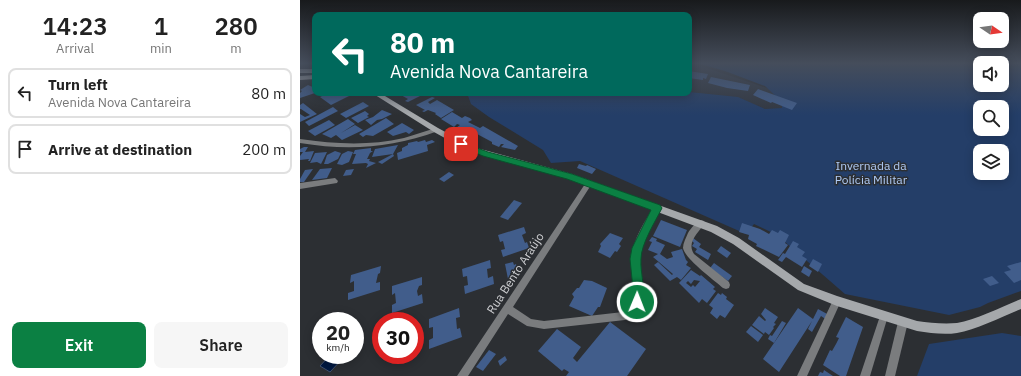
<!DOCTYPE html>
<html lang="en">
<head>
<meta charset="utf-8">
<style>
	body { margin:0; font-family:"IBM Plex Sans",sans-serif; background:#f6f6f6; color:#222; height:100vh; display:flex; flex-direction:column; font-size:15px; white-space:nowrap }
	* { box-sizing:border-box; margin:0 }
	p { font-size:13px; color:#767676 }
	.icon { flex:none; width:22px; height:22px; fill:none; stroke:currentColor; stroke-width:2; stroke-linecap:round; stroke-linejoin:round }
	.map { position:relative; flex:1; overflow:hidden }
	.drawer { display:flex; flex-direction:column; background:#fff; width:300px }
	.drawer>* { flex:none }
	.hud { position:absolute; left:12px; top:12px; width:380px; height:84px; border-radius:8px; box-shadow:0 2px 10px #0003; background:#00695c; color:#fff; overflow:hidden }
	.needle { width:26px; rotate:103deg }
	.tools { position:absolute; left:673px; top:12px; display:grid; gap:8px }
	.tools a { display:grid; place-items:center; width:36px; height:36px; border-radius:8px; background:#fff; box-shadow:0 2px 10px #0003; font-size:20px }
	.speed { position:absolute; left:12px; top:312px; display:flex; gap:8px; font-size:20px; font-weight:700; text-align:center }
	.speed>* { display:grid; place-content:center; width:52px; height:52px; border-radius:50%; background:#fff; box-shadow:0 2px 10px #0003; line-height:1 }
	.speed small { font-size:10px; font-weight:400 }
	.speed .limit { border:6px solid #d22; background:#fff; color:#111 }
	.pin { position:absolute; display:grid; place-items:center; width:34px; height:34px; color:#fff; margin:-17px; border-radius:8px; box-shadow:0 2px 6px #0006 }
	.me { position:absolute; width:44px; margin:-22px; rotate:1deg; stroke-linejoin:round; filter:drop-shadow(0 0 3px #0008) }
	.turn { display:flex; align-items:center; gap:14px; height:84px; padding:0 12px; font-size:18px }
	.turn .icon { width:52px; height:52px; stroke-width:2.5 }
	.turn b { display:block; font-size:28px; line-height:34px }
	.eta { display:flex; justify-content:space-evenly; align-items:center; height:68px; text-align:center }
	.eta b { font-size:24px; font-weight:600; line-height:28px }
	.cta { display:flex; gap:8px; margin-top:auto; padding:8px 12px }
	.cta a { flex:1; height:46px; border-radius:8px; background:#0b8043; color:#fff; font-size:16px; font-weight:600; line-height:46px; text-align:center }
	.cta a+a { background:#f6f6f6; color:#222 }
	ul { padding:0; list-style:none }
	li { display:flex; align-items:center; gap:12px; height:50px; margin:0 8px 6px; padding:0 4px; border:2px solid #e0e0e0; border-radius:8px }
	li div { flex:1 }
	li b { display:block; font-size:15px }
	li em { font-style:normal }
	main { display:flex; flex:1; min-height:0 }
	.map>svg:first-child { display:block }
	.built { fill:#313741 }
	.green { fill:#243e68; fill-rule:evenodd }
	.water { fill:#021941; stroke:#40506d }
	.building { fill:#415d8b; fill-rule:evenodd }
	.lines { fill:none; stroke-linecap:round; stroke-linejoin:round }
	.minor { fill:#7a7c7e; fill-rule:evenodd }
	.secondary { fill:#a5a8ab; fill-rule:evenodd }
	.route { fill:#0b8043; stroke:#07532c }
	.labels { text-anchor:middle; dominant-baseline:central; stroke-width:3; stroke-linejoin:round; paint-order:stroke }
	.park-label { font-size:12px; fill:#b0cbf6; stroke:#2c2f33 }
	.street-label { font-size:12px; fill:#d0d1d4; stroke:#2c2f33 }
</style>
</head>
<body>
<main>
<section class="drawer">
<div class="eta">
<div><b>14:23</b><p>Arrival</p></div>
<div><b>1</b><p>min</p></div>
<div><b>280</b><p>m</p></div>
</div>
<ul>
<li><svg class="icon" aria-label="left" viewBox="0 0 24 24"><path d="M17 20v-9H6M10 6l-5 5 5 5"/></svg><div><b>Turn left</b><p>Avenida Nova Cantareira</p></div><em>80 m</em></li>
<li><svg class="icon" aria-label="arrive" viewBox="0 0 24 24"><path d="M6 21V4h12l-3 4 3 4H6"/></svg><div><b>Arrive at destination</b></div><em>200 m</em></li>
</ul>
<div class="cta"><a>Exit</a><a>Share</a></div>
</section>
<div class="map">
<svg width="721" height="376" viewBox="0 0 721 376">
	<rect width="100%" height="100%" fill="#2c2f33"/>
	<path class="built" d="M389,63H392L506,101L485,137L389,93Z"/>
	<g class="green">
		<path d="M397,63H721V291L688,303L680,307L649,315L545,294L477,235L454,224L446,234L280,161L251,163L243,150L189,117L171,104L167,93L389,92L438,97L465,109L482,108V102L465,86L425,71ZM680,63H702V85H680ZM680,107H702V129H680ZM680,151H702V173H680Z"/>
		<path d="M702,333L721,336V376H617L629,344Z"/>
	</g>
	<path class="water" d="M30,355H46L30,372L20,366Z"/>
	<g class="building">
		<path d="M389,71L408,74L406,79L403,78V80L389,78Z"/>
		<path d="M411,77L450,85L448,91L427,88L408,83Z"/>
		<path d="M8,85L15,88L13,91L15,93L0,98V93L2,91L0,90Z"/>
		<path d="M458,89L497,103L492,110L472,102L471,103L453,95Z"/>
		<path d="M28,93H45L49,96L31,105L20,97Z"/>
		<path d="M91,93H116L120,96L108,102L105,101L108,99L101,95L96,96Z"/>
		<path d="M132,97L135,98L128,102L130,104L137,100L154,110L141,118L135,114L136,113L128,110L124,112L122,111L125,110L116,105Z"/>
		<path d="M63,102L69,106L46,118L40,114Z"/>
		<path d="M3,103L17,114L0,122V114L5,117L10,115L1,109H0V105Z"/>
		<path d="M33,107L38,111L9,126L5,122Z"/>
		<path d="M82,110L92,114L82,119L77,120L71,125L65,120L73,117Z"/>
		<path d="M65,111L69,114L67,116L69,117L58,123L51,118Z"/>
		<path d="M152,112L162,118L165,116L170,118L172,120L168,122L180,128L183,126L218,146L215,150L201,147L204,144H201L199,147L192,144V142L177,134L173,137L170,135L167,137L153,130L160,125L157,124L154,127L141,119Z"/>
		<path d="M86,118L94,124L73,136L66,135L63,137L59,134Z"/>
		<path d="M48,119L55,124L41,133L55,125L63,130L42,140L36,135L31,138L22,134Z"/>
		<path d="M29,120L35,125L15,136L8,131Z"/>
		<path d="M102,123L114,130L109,134L106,132L93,136L87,132Z"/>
		<path d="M125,140L126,142L132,140L135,142L127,145L128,151L98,160L97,153L102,151V148L108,145V143L117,141L118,142Z"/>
		<path d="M98,145L93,154L94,156L82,164L78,162L93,154L72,157L75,149Z"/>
		<path d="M4,147H8L5,152L14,151L10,161H8L9,159L0,160V156L3,152H0V149Z"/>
		<path d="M71,148V151H73L70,153L67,159H70L69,161L76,163L66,168L68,164L66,163L52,164L56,154H53L55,150Z"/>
		<path d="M35,151L41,153L38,159L28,164H24L27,155Z"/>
		<path d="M48,151L53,152L49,162L42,165L37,164L42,154Z"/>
		<path d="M27,152L21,164L17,162L10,163L15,153Z"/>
		<path d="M279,164L286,166L287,165L296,169L292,174L277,168Z"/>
		<path d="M32,168L27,178L12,180L20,169Z"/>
		<path d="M13,169L4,182H0V179L5,170Z"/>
		<path d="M54,169L51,175L43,176L46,170Z"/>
		<path d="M149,172L154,175L144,182L139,179Z"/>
		<path d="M214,200L222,203L208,220L200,217Z"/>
		<path d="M361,220L387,230L380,247L353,236Z"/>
		<path d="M442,223L460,229L469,234L472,230L478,233L480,230L489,235L485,243L488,245L479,257L456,246L457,244L448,239L449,235L439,232Z"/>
		<path d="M224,227L226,233L222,235L225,243L227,242L229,248L203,257L201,250L205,249L203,241L200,242L198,235Z"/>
		<path d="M310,233L323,238L319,244L321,246L317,252L315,251L310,258L298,252L301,246L300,244Z"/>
		<path d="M352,237L357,239L356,241L365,245L360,254L367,259L373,257L371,252L382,249L386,260L388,262L386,265L391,268L381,280L377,277L370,281L354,265L358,262L372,275L373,274L353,257L358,254L348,250L352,242L349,241Z"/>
		<path d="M393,238L401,244L399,247L411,254L408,260L395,252L397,249L392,246L394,243L392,241Z"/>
		<path d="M493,241L499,244L497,247L505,252L502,256L507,259L502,267L486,257L482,262L478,260L483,253L485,254Z"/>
		<path d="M421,246L431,253L427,258L417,251Z"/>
		<path d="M513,259L522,264L518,272L509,266Z"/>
		<path d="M190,260L191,268L187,269L188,278L193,276L194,284L165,294L164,286L168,285L167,276L163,277L162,269Z"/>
		<path d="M213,262L214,265L216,264L217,267L214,268L215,271L210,273L211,278L208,279L205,264Z"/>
		<path d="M721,262V280L714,283L704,272L711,270L707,266Z"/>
		<path d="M414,263L432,276L428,281L410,268Z"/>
		<path d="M81,266L80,273L78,274L76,283L80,282V290L48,300V293L54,291V281L50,283L51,275Z"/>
		<path d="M504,266L512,271L509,277L501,272Z"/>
		<path d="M391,270L400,276L401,275L415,287L413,289L416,291L407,303L402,299L399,303L379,283ZM394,280L400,281L395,287L393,285L391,287L386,283L388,281L391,284Z"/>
		<path d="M692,276L699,283L690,286L683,279Z"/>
		<path d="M122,277V285L119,286L117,291L118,296L122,294L123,303L92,313V305L96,303L95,293L92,295V286Z"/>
		<path d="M284,280L292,281L307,288L300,307H298L292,316L269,306L274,297L272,294L277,288H279Z"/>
		<path d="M418,293L421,295L422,293L427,297L426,299L434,305L425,318L420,315L417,319L410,313L413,308L409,305Z"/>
		<path d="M159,308L160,317L156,318L157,329L160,328L162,337L129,349V340L133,338V327L129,328V319Z"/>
		<path d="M465,308L478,317L474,323L476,324L473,327L474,328L469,335L465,332L464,334L452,325L459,316L465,321L466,320L461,314Z"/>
		<path d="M498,308L513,319L518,309L529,315L527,320L521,316L512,332L508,329L512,321L479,372L463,359Z"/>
		<path d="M546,317L563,327L546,376H540L523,365L530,350L532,351L536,344L539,338L536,337Z"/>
		<path d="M482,321L486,323L474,343L468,339L470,335L472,336Z"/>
		<path d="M310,322L346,349L327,376H266L269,372L264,369L262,371L238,351L257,329L281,347L273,358L277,362Z"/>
		<path d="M451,326L463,335L458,342L446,332Z"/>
		<path d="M189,350L196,354L183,371L176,367Z"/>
		<path d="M205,356L207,360L200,366L198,361Z"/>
		<path d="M524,370L533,376H518L520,372L523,373Z"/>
	</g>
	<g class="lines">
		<g class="minor">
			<path d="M136,128L138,129L139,130L138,131C91,148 49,151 0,143V139C35,144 69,146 104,138C115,135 125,131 136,128Z"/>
			<path d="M35,178L38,181L37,183L0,189V183Z"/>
			<path d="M289,180L292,183L291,185L213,307L231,319L244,321L323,312C330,308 332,306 333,298C334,285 331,271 332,257C333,238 345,222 354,206H360L361,208C354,222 344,235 341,250C337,274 354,308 325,320L244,329L227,326L208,314L168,376H157L287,181Z"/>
			<path d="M401,220L404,221L405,223C399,232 386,242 394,254L429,282L430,285L429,288L426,289L423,288C414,280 385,259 383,248C383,243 386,238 388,233C391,228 396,222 401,220Z"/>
			<path d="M537,297L540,298L541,301L507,376H497L534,298Z"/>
			<path d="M584,312L587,313L588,316L570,376H560L581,313Z"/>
			<path d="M603,318L606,319L608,322L595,376H585L598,322L600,319Z"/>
		</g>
		<g class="secondary">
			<rect x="0" y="69" width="15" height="4"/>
			<path d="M15,75V79L0,80V76Z"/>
			<path d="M72,93H80L138,128L173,147L272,174L417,226L439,238L504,284L537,296L617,321C630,323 644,324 657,323C676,320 703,306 721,299V309C703,316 676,330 657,333C644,335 630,333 617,331L537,306L498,290L433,244L411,232L267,178L168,151L134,132Z"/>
		</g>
	</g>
	<linearGradient id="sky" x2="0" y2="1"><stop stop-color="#181a1c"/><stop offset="0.55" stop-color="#454d5b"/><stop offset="1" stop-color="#454d5b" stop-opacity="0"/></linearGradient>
	<rect width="721" height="115" fill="url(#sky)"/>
	<path class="route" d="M158,142H161L188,152L272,174L360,205L362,208C355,222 341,244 341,259C340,275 347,291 341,305L337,307L333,305L331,302L333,289L330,259L332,248L351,210L267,179L183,156L158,146L157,144Z"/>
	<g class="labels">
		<g class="park-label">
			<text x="571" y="165">Invernada da<tspan x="571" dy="14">Polícia Militar</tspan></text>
		</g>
		<g class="street-label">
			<text transform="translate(215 273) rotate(-57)">Rua Bento Araújo</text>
		</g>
	</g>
</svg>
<div class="tools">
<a><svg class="needle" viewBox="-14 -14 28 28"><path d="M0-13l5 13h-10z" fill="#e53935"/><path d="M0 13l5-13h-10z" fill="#767676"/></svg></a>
<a><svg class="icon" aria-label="sound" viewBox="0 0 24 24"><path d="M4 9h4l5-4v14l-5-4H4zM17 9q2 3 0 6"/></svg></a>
<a><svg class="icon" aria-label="search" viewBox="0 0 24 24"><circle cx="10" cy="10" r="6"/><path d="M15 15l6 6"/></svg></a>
<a><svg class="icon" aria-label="layers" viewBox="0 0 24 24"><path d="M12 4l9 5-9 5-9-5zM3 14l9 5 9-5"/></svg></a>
</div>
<div class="speed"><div>20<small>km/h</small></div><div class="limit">30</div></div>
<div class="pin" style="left:161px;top:144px;background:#d93025"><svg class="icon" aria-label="arrive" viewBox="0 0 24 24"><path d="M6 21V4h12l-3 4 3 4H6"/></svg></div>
<svg class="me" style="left:337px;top:302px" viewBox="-20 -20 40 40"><circle r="17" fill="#0b8043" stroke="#fff" stroke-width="3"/><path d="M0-11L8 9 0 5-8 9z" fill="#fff"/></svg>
<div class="hud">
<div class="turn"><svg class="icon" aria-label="left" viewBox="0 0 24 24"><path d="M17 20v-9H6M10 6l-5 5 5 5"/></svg><div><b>80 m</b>Avenida Nova Cantareira</div></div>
</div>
</div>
</main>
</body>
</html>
